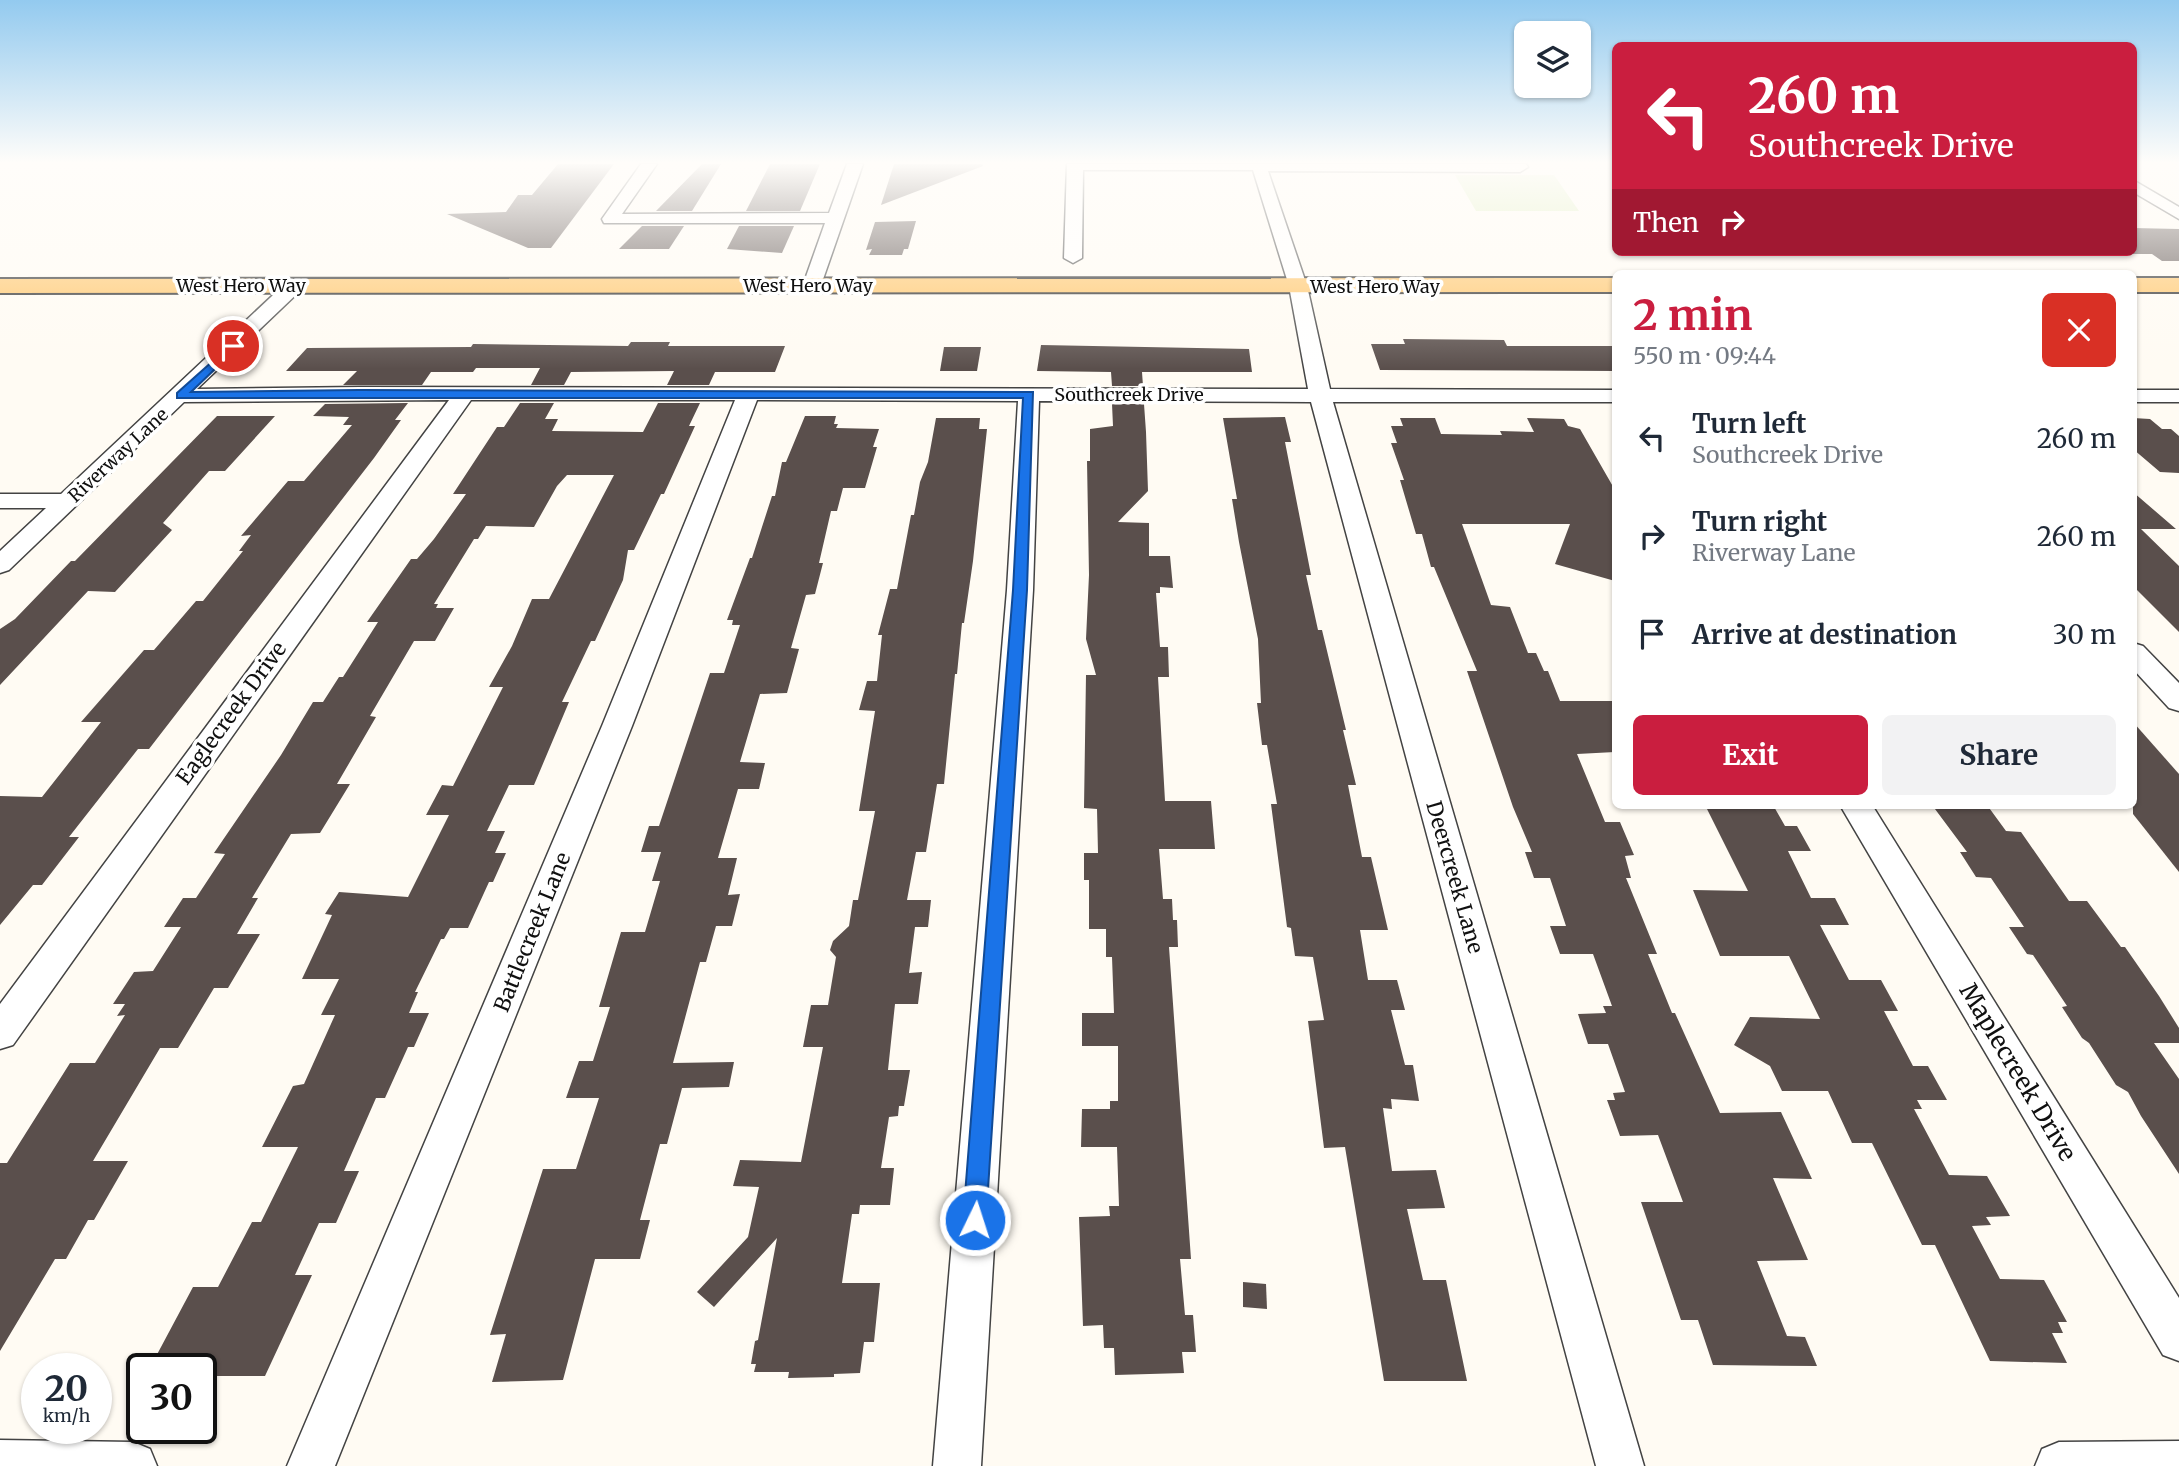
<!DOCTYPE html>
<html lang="en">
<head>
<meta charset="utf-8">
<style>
	body { margin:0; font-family:Merriweather,serif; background:#f2f2f3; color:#1f2937; height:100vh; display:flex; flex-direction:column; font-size:26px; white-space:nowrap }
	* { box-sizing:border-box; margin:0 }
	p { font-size:23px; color:#747a83 }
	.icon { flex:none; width:38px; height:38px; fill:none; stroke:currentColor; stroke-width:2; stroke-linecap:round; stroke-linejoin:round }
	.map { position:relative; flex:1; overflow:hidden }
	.sheet { position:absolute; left:1612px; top:270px; width:525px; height:539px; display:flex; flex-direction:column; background:#fff; border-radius:10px; box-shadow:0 2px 5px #0004 }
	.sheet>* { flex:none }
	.guide { position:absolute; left:1612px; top:42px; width:525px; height:214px; border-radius:10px; box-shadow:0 2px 5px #0004; background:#ca1e3f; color:#fff; overflow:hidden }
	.controls { position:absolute; left:1514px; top:21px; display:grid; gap:14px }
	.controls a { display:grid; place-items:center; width:77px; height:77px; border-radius:10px; background:#fff; box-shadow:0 2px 5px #0004; font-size:35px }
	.speed { position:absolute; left:21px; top:1353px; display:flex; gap:14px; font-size:35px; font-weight:700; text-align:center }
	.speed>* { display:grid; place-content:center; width:91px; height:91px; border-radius:50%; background:#fff; box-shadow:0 2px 5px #0004; line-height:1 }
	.speed small { font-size:18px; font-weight:400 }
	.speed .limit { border:4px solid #111; border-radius:10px; background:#fff; color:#111 }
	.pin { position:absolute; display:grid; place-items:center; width:60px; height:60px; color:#fff; margin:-30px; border:4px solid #fff; border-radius:50%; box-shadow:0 2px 7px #0007 }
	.me { position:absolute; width:77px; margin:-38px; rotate:4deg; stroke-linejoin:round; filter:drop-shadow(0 0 5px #0008) }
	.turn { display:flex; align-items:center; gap:24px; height:147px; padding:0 21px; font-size:32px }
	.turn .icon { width:91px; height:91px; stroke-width:2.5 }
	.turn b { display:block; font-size:49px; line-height:60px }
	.then { display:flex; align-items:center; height:66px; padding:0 21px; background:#0003; gap:14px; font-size:26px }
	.round { display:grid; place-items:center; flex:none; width:74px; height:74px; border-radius:10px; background:#f2f2f3 }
	.summary { display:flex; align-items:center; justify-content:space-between; height:119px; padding:0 21px }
	h1 { font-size:42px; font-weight:700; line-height:52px; color:#ca1e3f }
	.action { display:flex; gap:14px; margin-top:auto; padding:14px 21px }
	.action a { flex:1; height:80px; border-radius:10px; background:#ca1e3f; color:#fff; font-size:28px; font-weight:700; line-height:80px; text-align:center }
	.action a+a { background:#f2f2f3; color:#1f2937 }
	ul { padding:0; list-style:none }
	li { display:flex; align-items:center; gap:21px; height:98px; padding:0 21px }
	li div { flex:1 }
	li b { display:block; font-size:26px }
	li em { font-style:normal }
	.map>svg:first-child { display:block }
	.green { fill:#dbedb9 }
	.building { fill:#5a4f4c }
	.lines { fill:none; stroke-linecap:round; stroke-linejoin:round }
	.minor-casing { stroke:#434343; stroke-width:3 }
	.major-casing { stroke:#212121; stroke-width:4 }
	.minor { fill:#fff; fill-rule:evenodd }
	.major { fill:#ffc363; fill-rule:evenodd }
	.route { fill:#1a73e8; stroke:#114b97; stroke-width:2 }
	.labels { text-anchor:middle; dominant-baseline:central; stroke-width:7; stroke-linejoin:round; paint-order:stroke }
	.far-street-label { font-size:18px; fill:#101010; stroke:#fff }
	.street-label { font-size:21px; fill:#101010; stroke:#fff }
	.near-street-label { font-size:24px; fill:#101010; stroke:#fff }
</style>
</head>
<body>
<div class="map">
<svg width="2179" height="1466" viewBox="0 0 2179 1466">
	<rect width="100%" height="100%" fill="#fffbf3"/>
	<path class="green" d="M1455,175H1554L1579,211H1476Z"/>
	<g class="building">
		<path d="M558,164H614L551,248H528L447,214L506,212L518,195H532Z"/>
		<path d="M702,164H721L692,211H656Z"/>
		<path d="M770,164H820L800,211H746Z"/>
		<path d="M894,164H982L983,166L881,205Z"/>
		<path d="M916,221L908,249H904L902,255H869L872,249L866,250L875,222Z"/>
		<path d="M642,226H684L669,249H619Z"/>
		<path d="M739,226H794L782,253L727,249Z"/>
		<path d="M2133,228L2179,229V261H2162L2152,254H2133Z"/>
		<path d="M1403,339L1504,340L1507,346H1615V371L1380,370L1371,344H1405Z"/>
		<path d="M631,342H670L668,346H785L775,372H715L709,385H667L674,371L571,372L564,385H531L540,368H476L473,372H431L422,385H343L357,371H286L307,348L471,347L473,344L628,346Z"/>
		<path d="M1041,345L1249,349L1252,372H1142L1143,386H1112L1111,372L1037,371Z"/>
		<path d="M944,347H981L977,371H940Z"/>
		<path d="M408,403L395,420H401L374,458L149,749H138L69,837H79L42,885H33L0,925V796L42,797L101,722H81L144,650H154L196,601H203L243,551H239L251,535L241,536L288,481H304L352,425H343L349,417L313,416L325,404Z"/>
		<path d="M520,403H554L545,419H558L552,431L643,432L658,403H700L689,426H695L664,494H661L634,550H628L623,580L595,641H591L562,702H569L534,785H509L487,831H505L495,853H506L493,882H489L468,928H450L444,939H441L415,992H418L409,1013H429L414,1047H408L385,1098H376L344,1171H359L336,1223H319L295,1275H312L265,1376H201V1368H186L189,1362H153L193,1287H218L252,1222H261L298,1147H262L293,1086L304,1084L335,1015H321L339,979H302L332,915L325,914L339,892L408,897L449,815H426L442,785L453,786L503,687H489L512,646L532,599H549L614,475H567L557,486L534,527L486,526L478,539H474L434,604H438L436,608H454L435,641H414L370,716L376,717L337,784H350L320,833L291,834L252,898H258L237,934H260L228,988H214L178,1048H160L93,1161H128L94,1220H88L66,1259H55L0,1351V1163H7L70,1063H95L125,1015L117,1016L125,1004H113L134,972L153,971L181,927H164L183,898H196L225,854L214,853L281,755L313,702H323L339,677H343L378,622H367L411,559H417L434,539L466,494H453L497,427H504Z"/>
		<path d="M1112,404H1144L1146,432L1148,491L1118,522L1149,523V556H1170L1173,588L1160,587V593H1156L1160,647H1168L1169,677H1158L1165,801H1211L1215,849H1159L1163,899H1172L1173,920H1177L1178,947H1169L1191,1259H1180L1185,1315H1193L1196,1352H1182L1184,1373L1115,1375L1114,1348H1104L1103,1325L1083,1326L1079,1217L1110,1216L1109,1206H1119L1117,1147H1081L1082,1109H1110V1101H1118V1046H1082V1013H1114L1112,957H1106V929H1089V880H1084V853H1098L1097,809L1084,808L1086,675H1096L1086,639L1089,575L1087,461H1090V429L1113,426Z"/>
		<path d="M217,416H275L225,471H209L163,523L172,530L115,592L88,591L0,685V629L15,619L71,561H75Z"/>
		<path d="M805,416H836L834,424H838L836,428L879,429L873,447H877L865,488H843L837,511H831L819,563H823L815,594L806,595L791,648L799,649L787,693L760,694L740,762L765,763L759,789H738L718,858H737L728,895L740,894L732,926H716L706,962H700L673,1063L734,1062L729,1087L682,1088L667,1144H660L640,1220H650L640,1259H595L563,1380L492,1382L506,1334L490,1335L543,1169H576L599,1098H566L579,1061H593L610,1007H599L621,932H645L660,881H652L661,852H641L649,826H659L710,673H724L740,625H732L733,620H727L750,558H752L772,496H775L782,462H786Z"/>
		<path d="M1285,417L1291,442H1285L1311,575H1306L1318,630H1322L1346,730H1343L1356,785H1348L1362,857H1371L1388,930H1360L1368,980H1397L1405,1010H1391L1405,1065H1413L1419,1101L1391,1099L1392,1109L1383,1108L1392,1171L1436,1170L1445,1208L1407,1209L1423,1280H1446L1467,1381H1384L1345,1147L1324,1148L1308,1021L1324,1020L1313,957L1295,956L1291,928L1287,927L1271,804H1277L1267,745H1262L1257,703H1261L1258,639L1239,542L1232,499H1237L1223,418Z"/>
		<path d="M936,418H980L979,429H987L973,561L964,623H962L957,674H955L944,784H937L926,852H916L907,900H931L928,927H915L909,973L922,972L918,1004H895L888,1070H910L904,1106H899L898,1116L889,1117L881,1168H894L890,1205H860L859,1214H852L842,1283H880L874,1342H864L860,1373L834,1374V1377L788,1378L789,1372H754L756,1364H751L755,1341L758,1340L777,1238L714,1307L697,1292L748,1237L759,1187L733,1186L740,1160L801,1162L823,1047H803L811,1005H828L836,957L830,950L833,941L849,926L853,900H858L875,811H859L875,711L859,710L867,681H877L882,635H878L890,589H897L911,515H914L920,482L928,462Z"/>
		<path d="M1400,418H1435L1441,434L1502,435L1500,431L1534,432L1527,418L1564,419L1568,426L1580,429L1615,490V581L1555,564L1570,524H1462L1491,605L1510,607L1528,653H1536L1544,671H1548L1560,701H1615V752L1577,754L1605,822H1620L1634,855L1625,856L1631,878H1626L1657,954H1648L1672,1013H1675L1720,1113L1781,1112L1812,1179L1773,1178L1808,1260L1757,1261L1787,1336L1805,1337L1817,1366L1713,1365L1698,1320H1681L1641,1202H1683L1658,1135L1620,1136L1607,1100H1615L1613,1093L1625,1092L1608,1044H1588L1578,1014L1606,1013L1603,1006H1612L1593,954H1560L1550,926H1566L1550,878H1534L1525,852H1532L1513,807L1467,671H1477L1434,567H1431L1422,534H1416L1400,480H1404L1391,443H1397L1391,426H1403Z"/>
		<path d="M2133,418L2150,419L2162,429H2171L2179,436V473L2160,472L2133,449Z"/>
		<path d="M2133,492L2176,529H2141L2179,566V632L2133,586Z"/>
		<path d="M2133,722L2179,774V872L2133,814Z"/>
		<path d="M1705,805H1773L1785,826H1797L1811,851H1788L1811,898H1835L1849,925H1820L1849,980H1881L1898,1011H1884L1913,1066H1928L1947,1100H1917L1922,1109H1914L1949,1175L1987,1176L2010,1216L1986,1217L1991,1225L1972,1226L2000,1279L2044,1280L2067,1322H2058L2063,1333H2052L2067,1363L1990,1361L1935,1245H1922L1872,1143H1852L1828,1091H1782L1770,1066L1734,1045L1750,1017L1820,1019L1789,956H1720L1693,890L1748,891Z"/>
		<path d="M1932,805H1987L2006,831L2021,832L2069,901H2087L2121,947H2125L2159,996L2179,1028V1043H2154L2179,1079V1174L2141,1116L2128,1092L2116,1085L2089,1043L2082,1038L2062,1007L2067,1006L2033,955L2027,954L2009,927H2024L1991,878L1976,877L1960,852H1967Z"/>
		<path d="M1243,1282L1266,1284L1267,1309L1243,1307Z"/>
	</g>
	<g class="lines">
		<g class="minor-casing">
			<g id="minor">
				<path d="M641,164H657L622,214L829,213L847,164H863L821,285L812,291L803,285L825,223H604L602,219Z"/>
				<path d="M1067,164H1526L1528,167L1520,172L1268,171L1307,286L1330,389L1615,390V402H1333L1644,1466H1596L1311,402L1039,401L1033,590L981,1466H933L1007,590L1018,401L757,400L632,726L335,1466H287L602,726L735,400H471L13,1045L0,1049V1004L449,400L184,402L9,570L0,573V551L46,508H0V494H61L288,281L295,279L304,285L302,289L197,389L360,387L1308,389L1289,286L1253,170H1083L1082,258L1073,263L1064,258Z"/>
				<path d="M2133,180L2179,207V219L2133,192Z"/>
				<rect x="2133" y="390" width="46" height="12"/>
				<path d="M2133,643L2143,646L2179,683V711L2169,708L2133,669Z"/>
				<path d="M1840,805H1872L2179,1298V1361L2163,1355Z"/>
				<path d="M0,1440L133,1442L150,1449L157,1466H0Z"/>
				<path d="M2179,1441V1466H2035L2042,1449L2059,1442Z"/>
			</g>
		</g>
		<g class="major-casing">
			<g id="major">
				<path d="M1615,278V292L0,293V279Z"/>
				<rect x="2133" y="278" width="46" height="14"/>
			</g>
		</g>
		<use href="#minor" class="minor"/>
		<use href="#major" class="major"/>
	</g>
	<linearGradient id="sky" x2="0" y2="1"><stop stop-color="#93caef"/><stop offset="0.44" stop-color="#fffdfa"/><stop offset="1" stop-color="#fffdfa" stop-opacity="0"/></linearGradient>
	<rect width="2179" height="369" fill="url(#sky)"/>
	<path class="route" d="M233,343L237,344V348L191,392L359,390L1033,392L1027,590L986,1220L982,1227L975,1231L967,1227L963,1220L1013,590L1023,398H177V393Z"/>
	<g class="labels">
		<g class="far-street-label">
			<text x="241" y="285">West Hero Way</text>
			<text x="808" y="285">West Hero Way</text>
			<text x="1375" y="286">West Hero Way</text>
			<text x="1129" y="394">Southcreek Drive</text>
			<text transform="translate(118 455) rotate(-43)">Riverway Lane</text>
		</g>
		<g class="street-label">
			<text transform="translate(231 713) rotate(-54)">Eaglecreek Drive</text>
			<text transform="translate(1455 877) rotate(74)">Deercreek Lane</text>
			<text transform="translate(532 932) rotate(-68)">Battlecreek Lane</text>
		</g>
		<g class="near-street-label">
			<text transform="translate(2018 1072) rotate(59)">Maplecreek Drive</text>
		</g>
	</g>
</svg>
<div class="controls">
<a><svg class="icon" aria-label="layers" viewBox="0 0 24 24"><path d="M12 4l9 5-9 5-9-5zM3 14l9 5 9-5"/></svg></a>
</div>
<div class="speed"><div>20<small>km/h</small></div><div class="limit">30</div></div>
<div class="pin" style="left:233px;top:346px;background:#d93025"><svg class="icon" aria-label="arrive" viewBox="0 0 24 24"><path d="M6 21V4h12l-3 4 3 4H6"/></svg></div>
<svg class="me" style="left:975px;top:1220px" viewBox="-20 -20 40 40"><circle r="17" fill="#1a73e8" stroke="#fff" stroke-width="3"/><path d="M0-11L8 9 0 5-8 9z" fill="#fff"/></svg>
<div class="guide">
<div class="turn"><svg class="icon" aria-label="left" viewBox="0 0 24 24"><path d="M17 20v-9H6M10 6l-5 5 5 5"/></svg><div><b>260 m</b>Southcreek Drive</div></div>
<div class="then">Then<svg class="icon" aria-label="right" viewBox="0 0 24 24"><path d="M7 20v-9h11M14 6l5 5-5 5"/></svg></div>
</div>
<section class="sheet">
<div class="summary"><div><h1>2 min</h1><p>550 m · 09:44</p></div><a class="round" style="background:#d93025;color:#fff"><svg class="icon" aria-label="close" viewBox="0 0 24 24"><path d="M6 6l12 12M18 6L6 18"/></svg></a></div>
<ul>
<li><svg class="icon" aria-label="left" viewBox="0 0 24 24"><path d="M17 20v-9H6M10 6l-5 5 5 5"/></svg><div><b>Turn left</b><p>Southcreek Drive</p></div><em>260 m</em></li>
<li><svg class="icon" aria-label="right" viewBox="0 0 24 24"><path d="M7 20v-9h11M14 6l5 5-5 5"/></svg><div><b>Turn right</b><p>Riverway Lane</p></div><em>260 m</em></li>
<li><svg class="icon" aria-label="arrive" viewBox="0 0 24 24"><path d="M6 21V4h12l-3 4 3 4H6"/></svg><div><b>Arrive at destination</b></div><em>30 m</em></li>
</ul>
<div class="action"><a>Exit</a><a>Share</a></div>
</section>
</div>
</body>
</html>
